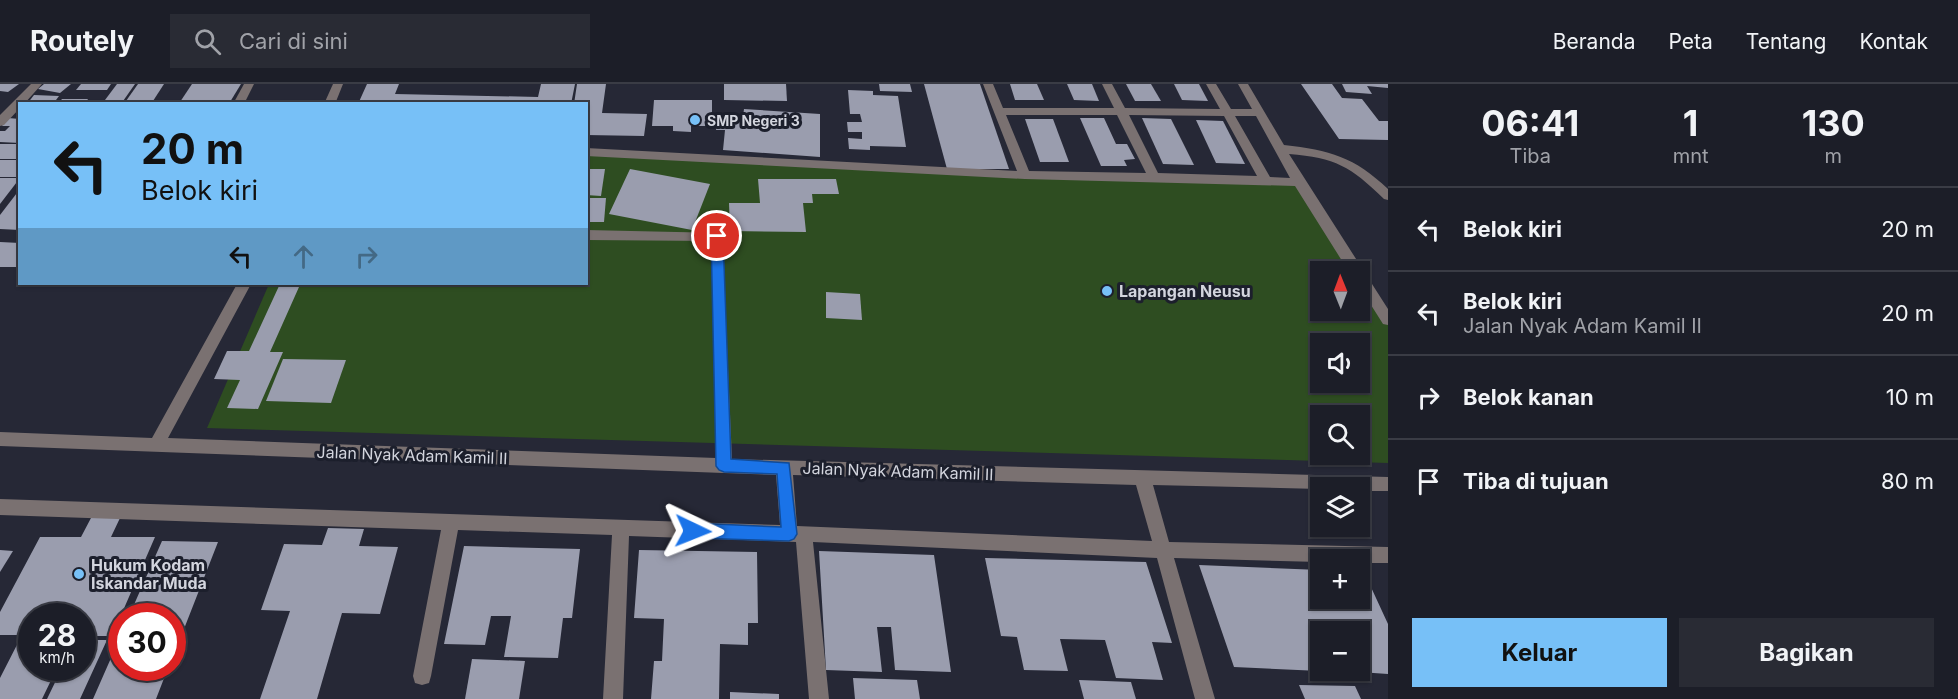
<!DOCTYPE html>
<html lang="id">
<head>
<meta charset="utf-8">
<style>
	body { margin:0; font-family:Inter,sans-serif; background:#292b34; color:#f1f3f6; height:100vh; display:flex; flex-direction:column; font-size:22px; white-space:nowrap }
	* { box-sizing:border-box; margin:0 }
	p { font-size:20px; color:#a0a2a8 }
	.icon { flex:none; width:33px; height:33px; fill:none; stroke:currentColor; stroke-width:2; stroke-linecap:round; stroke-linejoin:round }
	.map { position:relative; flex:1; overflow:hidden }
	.side { display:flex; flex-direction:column; background:#1c1e28; width:570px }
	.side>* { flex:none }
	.banner { position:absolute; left:18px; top:18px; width:570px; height:183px; border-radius:0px; box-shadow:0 2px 4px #0004,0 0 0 2px #3a3c45; background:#77c0f7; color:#111; overflow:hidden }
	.needle { width:39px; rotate:359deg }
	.controls { position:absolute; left:1310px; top:177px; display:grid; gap:12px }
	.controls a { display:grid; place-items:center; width:60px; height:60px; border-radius:0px; background:#1c1e28; box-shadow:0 2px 4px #0004,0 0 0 2px #3a3c45; font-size:30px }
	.speed { position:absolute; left:18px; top:519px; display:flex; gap:12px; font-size:30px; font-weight:700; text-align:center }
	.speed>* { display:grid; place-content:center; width:78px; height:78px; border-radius:50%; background:#1c1e28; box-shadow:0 2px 4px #0004,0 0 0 2px #3a3c45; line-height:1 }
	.speed small { font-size:15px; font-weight:400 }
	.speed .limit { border:9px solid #d22; background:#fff; color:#111 }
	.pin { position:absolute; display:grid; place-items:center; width:51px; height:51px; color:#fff; margin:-26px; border:3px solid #fff; border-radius:50%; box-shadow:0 2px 6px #0007 }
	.me { position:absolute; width:66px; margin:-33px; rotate:92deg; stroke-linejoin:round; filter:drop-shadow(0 0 4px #0008) }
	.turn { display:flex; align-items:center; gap:21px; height:126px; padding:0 24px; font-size:27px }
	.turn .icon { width:78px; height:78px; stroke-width:2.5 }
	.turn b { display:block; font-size:42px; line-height:51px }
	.lanes { display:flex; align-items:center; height:57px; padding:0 24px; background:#0003; justify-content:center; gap:30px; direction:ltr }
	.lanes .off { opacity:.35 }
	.eta { display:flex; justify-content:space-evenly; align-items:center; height:102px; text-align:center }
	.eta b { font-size:36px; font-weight:700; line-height:42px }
	.button { display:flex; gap:12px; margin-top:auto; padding:12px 24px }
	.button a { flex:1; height:69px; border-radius:0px; background:#77c0f7; color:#111; font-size:24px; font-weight:700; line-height:69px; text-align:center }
	.button a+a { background:#292b34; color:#f1f3f6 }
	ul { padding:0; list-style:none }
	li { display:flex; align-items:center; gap:18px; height:84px; padding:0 24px; border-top:2px solid #3a3c45 }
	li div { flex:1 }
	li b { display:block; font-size:22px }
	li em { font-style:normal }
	header { display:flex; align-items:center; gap:36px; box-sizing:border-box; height:84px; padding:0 30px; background:#1c1e28; border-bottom:2px solid #3a3c45 }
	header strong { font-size:28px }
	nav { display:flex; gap:33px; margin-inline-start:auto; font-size:21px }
	.search { width:420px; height:54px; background:#292b34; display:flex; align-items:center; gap:15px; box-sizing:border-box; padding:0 21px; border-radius:0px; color:#a0a2a8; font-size:22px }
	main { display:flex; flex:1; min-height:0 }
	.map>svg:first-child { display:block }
	.green { fill:#2e4d21; fill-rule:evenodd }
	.building { fill:#9a9dae }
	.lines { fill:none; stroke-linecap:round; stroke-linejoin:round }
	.minor { fill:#7a7171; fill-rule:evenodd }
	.route { fill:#1a73e8; stroke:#114b97; stroke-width:1.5 }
	.poi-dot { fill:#77c0f7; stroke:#1c1f2c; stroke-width:2 }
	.labels { text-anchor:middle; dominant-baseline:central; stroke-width:6; stroke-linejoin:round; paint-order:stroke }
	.far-poi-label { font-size:14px; font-weight:bold; fill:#d3d5de; stroke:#1c1f2c; text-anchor:start }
	.poi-label { font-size:16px; font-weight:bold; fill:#d3d5de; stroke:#1c1f2c; text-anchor:start }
	.street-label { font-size:16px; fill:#d3d5de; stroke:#1c1f2c }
</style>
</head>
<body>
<header>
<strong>Routely</strong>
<div class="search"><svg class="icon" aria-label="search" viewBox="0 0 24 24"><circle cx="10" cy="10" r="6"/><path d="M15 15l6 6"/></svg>Cari di sini</div>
<nav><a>Beranda</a><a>Peta</a><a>Tentang</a><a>Kontak</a></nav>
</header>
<main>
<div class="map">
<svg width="1388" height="615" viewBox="0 0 1388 615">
	<rect width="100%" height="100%" fill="#262836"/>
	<path class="green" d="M587,71L1305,99L1388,234V379L207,344L269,200H586ZM1320,188H1359V226H1320ZM1320,260H1359V298H1320ZM1320,332H1359V370H1320Z"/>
	<g class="building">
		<path d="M0,0H19L8,8L0,7Z"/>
		<path d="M44,0H71L60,9L38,5Z"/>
		<path d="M81,0H111L107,6H76Z"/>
		<path d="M117,0H135L121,20H102Z"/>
		<path d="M138,0H164L153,17H126Z"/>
		<path d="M192,0H241L230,18H180Z"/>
		<path d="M367,0H399L395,10L538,13L541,0H575L571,20H358Z"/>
		<path d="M577,0H606L602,29L647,30L644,52L586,51V20H574Z"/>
		<path d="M724,0H786L787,17L724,16Z"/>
		<path d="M879,0H910L912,8L880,7Z"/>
		<path d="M924,0H980L1009,85H947Z"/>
		<path d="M1010,0H1037L1044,16H1015Z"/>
		<path d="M1067,0H1092L1099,17L1074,16Z"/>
		<path d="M1126,0H1151L1161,17H1135Z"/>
		<path d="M1174,0H1199L1208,17L1182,16Z"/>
		<path d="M1301,0H1332L1342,14L1362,15L1379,37H1388V56L1339,55Z"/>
		<path d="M1342,0H1388V4L1367,2L1372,10L1346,8Z"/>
		<path d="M848,6L873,7V11L898,12L906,63L870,62V66L849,65L848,54L862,55V48H848L847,38H862L860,30H850Z"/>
		<path d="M34,11L59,12L53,20H27Z"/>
		<path d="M62,15H88L85,20H58Z"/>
		<path d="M654,16H712V42H691V48L673,47V42H652Z"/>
		<path d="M744,25L820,30V73L723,66L725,46H716L718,32L743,33Z"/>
		<path d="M8,34L20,35V59L0,58V47H5L10,42H2Z"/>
		<path d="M1080,34H1104L1116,60H1127L1135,75L1124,76L1127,82H1101Z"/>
		<path d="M1142,34L1171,35L1194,81L1163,80Z"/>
		<path d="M1025,35H1053L1069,78H1040Z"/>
		<path d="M1196,36L1223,37L1245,80L1216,79Z"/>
		<rect x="0" y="60" width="20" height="15"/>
		<path d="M0,76H20L18,93H0Z"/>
		<path d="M586,85H605L601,112L586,111Z"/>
		<path d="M630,85L710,100L692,146L609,130Z"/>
		<path d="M0,94H20L0,120Z"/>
		<path d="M758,95H836L839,110H812L813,119H803L806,148L730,147L729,119H760Z"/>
		<path d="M20,105V146L0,145V131Z"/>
		<path d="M586,114H606L604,138H586Z"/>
		<path d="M0,158L20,159V183H0Z"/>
		<path d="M279,202L299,203L270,268H283L258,325L227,324L240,296L214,295L227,267H249Z"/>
		<path d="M826,208L860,210L862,236L826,234Z"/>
		<path d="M283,275L346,276L331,319L266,317Z"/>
		<path d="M91,434H120L111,453H155L112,552H82V532H32V584H57L42,615H0V594L22,551H0V528L40,453H81Z"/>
		<path d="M328,444L364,445L359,462L398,463L380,530L342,529L317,615H260L290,527L261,526L284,460L322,461Z"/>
		<path d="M162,457L218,458L173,573L172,532H129Z"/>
		<path d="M464,462L580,465L572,534H563L558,574L504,573L511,532H491L485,561L444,560Z"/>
		<path d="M0,466L13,467L0,488Z"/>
		<path d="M639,466L757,468L758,539H748V561L720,560L719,615H651L654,577H662L664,535L634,534Z"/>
		<path d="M819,467L934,471L951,588L895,586L891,543H877L882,588L826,586Z"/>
		<path d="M985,474L1146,478L1172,559L1152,558L1163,596L1116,594L1105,556L1060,555L1068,587L1024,586L1017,553L1001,552Z"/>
		<path d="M1199,481L1320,486V514H1359V488H1364L1388,540V590L1359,588V548H1320V587L1234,583Z"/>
		<path d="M122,549V584H168L156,615H93Z"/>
		<path d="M82,556H107L80,615H47L62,584H82Z"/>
		<path d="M472,575L525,577L519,615H465Z"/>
		<path d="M853,594L917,596L920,615H855Z"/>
		<path d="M1079,596L1131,598L1136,615H1084Z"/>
		<path d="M1299,601L1355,602L1361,615H1305Z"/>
		<path d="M730,608L779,610V615H730Z"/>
	</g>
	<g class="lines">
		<g class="minor">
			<path d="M31,0H42L24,20H20V24L4,41L0,42V31Z"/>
			<path d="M244,0H254L244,20H233Z"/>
			<path d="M333,0H343L335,20H324Z"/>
			<path d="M983,0H993L1003,24H1114L1102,0H1112L1125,24L1220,25L1206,0H1216L1231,25H1252L1238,0H1248L1284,61C1330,66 1354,73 1388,105V116L1384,115C1350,82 1336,74 1289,70L1388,225V241L1383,240L1359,202V188H1349L1295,102L1025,95L586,72V64L1017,87ZM1006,31H1117L1146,89L1029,87ZM1129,31L1224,32L1257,92L1158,89ZM1235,32H1256L1290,94L1270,93Z"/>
			<path d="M586,146L722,149L732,375L1388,393V407H1359V404H1320V405L1153,401L1169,458L1388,463V479H1359V476H1320V478L1174,474L1215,615H1195L1157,474L813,458L829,615H809L796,458L629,452L623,615H603L612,451L458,446L431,592L429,599L422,601L415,599L413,592L441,446L0,431V415L780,441L776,391L0,362V348L152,354L237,200H251L168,354L716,374L711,157L586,156ZM793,391L1136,401L1152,457L797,442Z"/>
		</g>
	</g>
	<path class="route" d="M717,148L723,152L731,375L789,379L797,450L794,455L789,457L693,454L688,452L685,447L688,441L693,439L781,443L777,390L724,388L719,386L716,382L711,152Z"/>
	<g class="poi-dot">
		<circle cx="695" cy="36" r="6"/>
		<circle cx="1107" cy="207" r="6"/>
		<circle cx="79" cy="490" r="6"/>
	</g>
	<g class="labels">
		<g class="far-poi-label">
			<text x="707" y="36">SMP Negeri 3</text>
		</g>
		<g class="poi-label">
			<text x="1119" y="207">Lapangan Neusu</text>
			<text x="91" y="481">Hukum Kodam<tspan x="91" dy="18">Iskandar Muda</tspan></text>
		</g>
		<g class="street-label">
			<text transform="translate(412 371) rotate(2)">Jalan Nyak Adam Kamil II</text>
			<text transform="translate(898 387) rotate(2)">Jalan Nyak Adam Kamil II</text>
		</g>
	</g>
</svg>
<div class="controls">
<a><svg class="needle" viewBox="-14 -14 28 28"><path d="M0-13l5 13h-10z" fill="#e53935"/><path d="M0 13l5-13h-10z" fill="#a0a2a8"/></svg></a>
<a><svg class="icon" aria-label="sound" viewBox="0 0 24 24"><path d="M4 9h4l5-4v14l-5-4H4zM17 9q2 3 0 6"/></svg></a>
<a><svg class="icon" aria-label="search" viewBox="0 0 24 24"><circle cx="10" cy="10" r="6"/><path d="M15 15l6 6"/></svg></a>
<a><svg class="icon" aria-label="layers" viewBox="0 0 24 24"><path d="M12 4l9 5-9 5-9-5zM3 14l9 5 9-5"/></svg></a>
<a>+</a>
<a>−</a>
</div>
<div class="speed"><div>28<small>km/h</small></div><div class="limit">30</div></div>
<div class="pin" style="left:717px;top:152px;background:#d93025"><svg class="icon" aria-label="arrive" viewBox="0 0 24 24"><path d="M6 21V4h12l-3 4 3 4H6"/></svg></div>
<svg class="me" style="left:693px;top:447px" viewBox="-20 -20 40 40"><path d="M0-17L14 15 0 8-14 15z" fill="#1a73e8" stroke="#fff" stroke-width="4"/></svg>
<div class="banner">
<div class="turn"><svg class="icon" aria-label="left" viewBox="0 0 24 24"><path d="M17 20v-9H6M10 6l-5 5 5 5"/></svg><div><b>20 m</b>Belok kiri</div></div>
<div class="lanes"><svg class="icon" aria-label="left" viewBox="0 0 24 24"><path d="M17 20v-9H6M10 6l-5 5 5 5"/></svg><svg class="icon off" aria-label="ahead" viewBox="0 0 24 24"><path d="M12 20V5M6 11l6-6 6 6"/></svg><svg class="icon off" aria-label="right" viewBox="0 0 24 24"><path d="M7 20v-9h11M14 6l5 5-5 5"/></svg></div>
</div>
</div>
<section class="side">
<div class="eta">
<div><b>06:41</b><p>Tiba</p></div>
<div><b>1</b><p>mnt</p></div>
<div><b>130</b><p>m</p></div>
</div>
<ul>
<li><svg class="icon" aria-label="left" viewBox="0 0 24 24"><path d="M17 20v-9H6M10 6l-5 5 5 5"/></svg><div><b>Belok kiri</b></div><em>20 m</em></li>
<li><svg class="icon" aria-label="left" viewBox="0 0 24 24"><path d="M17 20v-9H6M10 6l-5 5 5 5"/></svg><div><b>Belok kiri</b><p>Jalan Nyak Adam Kamil II</p></div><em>20 m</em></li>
<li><svg class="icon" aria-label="right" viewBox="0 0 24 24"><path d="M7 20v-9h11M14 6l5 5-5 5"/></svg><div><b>Belok kanan</b></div><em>10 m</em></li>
<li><svg class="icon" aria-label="arrive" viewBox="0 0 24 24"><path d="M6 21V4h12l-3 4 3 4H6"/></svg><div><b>Tiba di tujuan</b></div><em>80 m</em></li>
</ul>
<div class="button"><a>Keluar</a><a>Bagikan</a></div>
</section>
</main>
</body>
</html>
